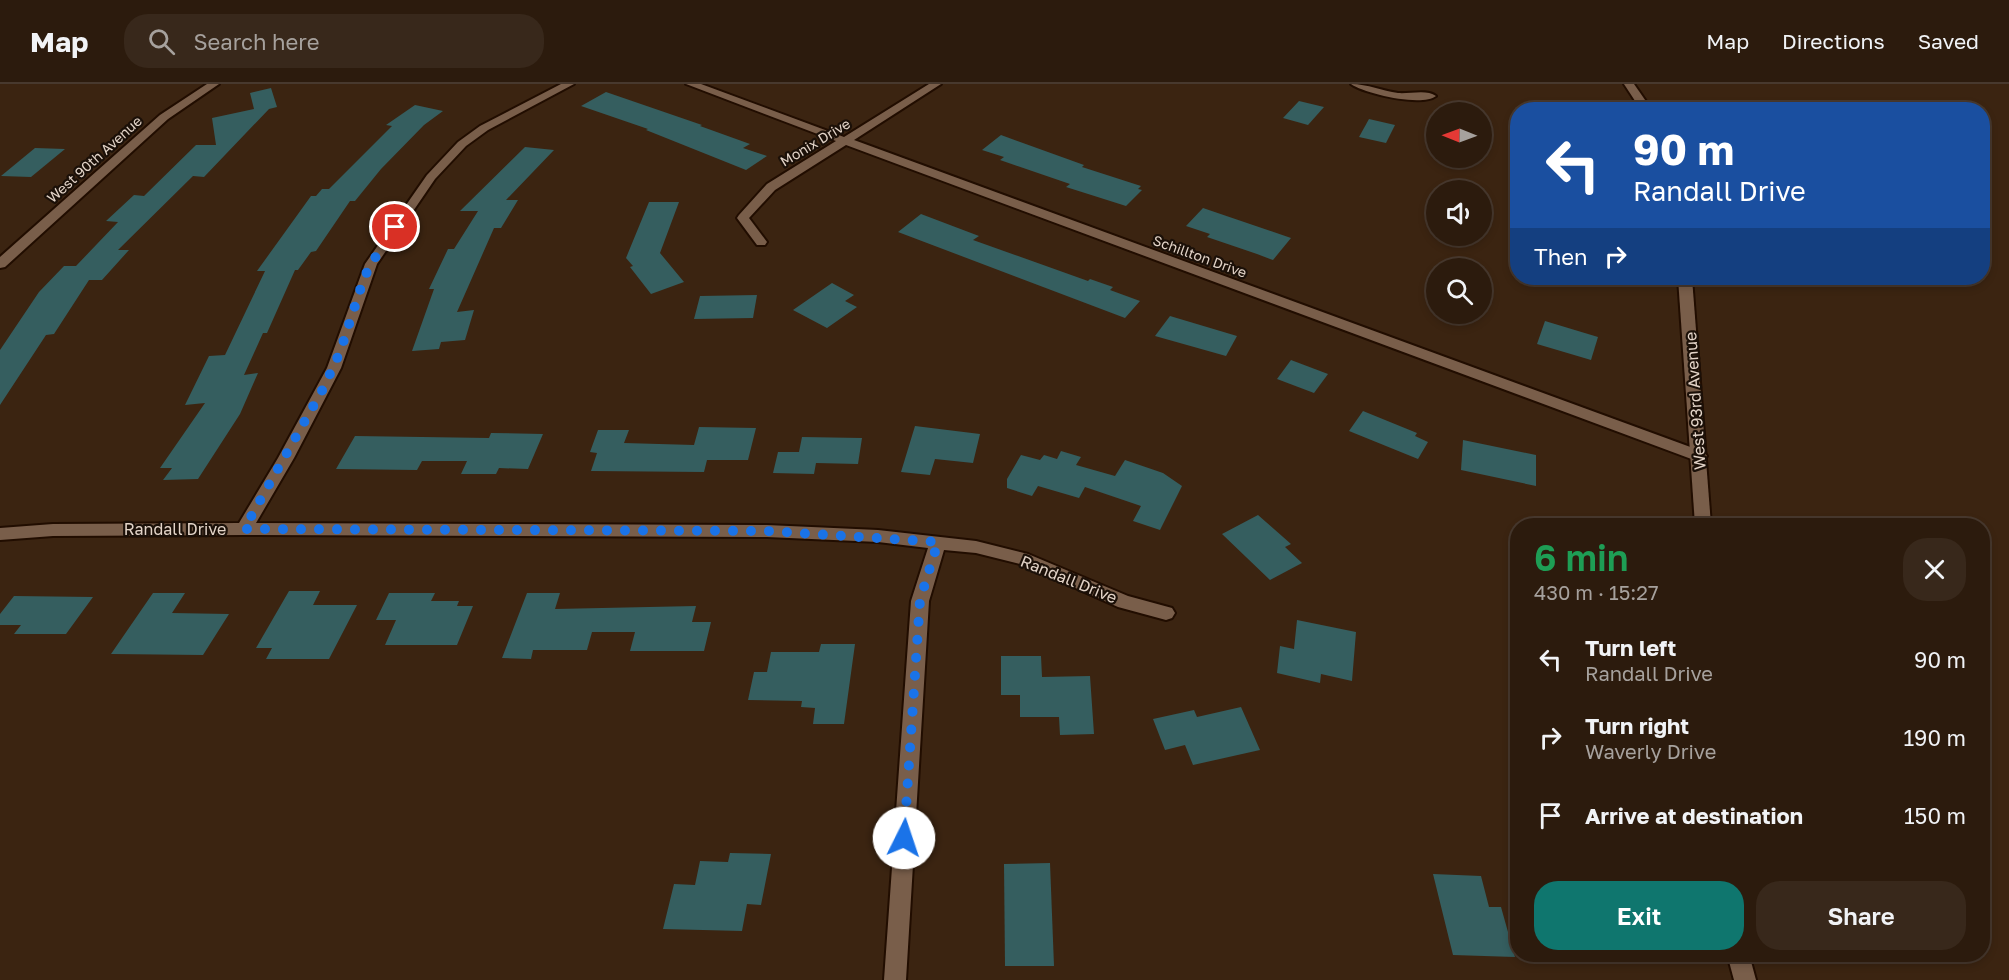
<!DOCTYPE html>
<html lang="en">
<head>
<meta charset="utf-8">
<style>
	body { margin:0; font-family:"Golos Text",sans-serif; background:#38281b; color:#f1f3f6; height:100vh; display:flex; flex-direction:column; font-size:22px; white-space:nowrap }
	* { box-sizing:border-box; margin:0 }
	p { font-size:20px; color:#a6a19d }
	.icon { flex:none; width:33px; height:33px; fill:none; stroke:currentColor; stroke-width:2; stroke-linecap:round; stroke-linejoin:round }
	.map { position:relative; flex:1; overflow:hidden }
	.drawer { position:absolute; left:1510px; top:434px; width:480px; height:444px; display:flex; flex-direction:column; background:#2c1b0d; border-radius:24px; box-shadow:0 3px 9px #0003,0 0 0 2px #48392e }
	.drawer>* { flex:none }
	.top-card { position:absolute; left:1510px; top:18px; width:480px; height:183px; border-radius:24px; box-shadow:0 3px 9px #0003,0 0 0 2px #48392e; background:#1a4fa0; color:#fff; overflow:hidden }
	.needle { width:39px; rotate:271deg }
	.fabs { position:absolute; left:1426px; top:18px; display:grid; gap:12px }
	.fabs a { display:grid; place-items:center; width:66px; height:66px; border-radius:50%; background:#2c1b0d; box-shadow:0 3px 9px #0003,0 0 0 2px #48392e; font-size:30px }
	.pin { position:absolute; display:grid; place-items:center; width:51px; height:51px; color:#fff; margin:-26px; border:3px solid #fff; border-radius:50%; box-shadow:0 2px 6px #0007 }
	.me { position:absolute; width:66px; margin:-33px; rotate:4deg; stroke-linejoin:round; filter:drop-shadow(0 0 4px #0008) }
	.turn { display:flex; align-items:center; gap:21px; height:126px; padding:0 24px; font-size:27px }
	.turn .icon { width:78px; height:78px; stroke-width:2.5 }
	.turn b { display:block; font-size:42px; line-height:51px }
	.then { display:flex; align-items:center; height:57px; padding:0 24px; background:#0003; gap:12px; font-size:22px }
	.round { display:grid; place-items:center; flex:none; width:63px; height:63px; border-radius:24px; background:#38281b }
	.summary { display:flex; align-items:center; justify-content:space-between; height:102px; padding:0 24px }
	h1 { font-size:36px; font-weight:600; line-height:45px; color:#1e9e55 }
	.action { display:flex; gap:12px; margin-top:auto; padding:12px 24px }
	.action a { flex:1; height:69px; border-radius:24px; background:#0f766e; color:#fff; font-size:24px; font-weight:600; line-height:69px; text-align:center }
	.action a+a { background:#38281b; color:#f1f3f6 }
	ul { padding:0; list-style:none }
	li { display:flex; align-items:center; gap:18px; height:78px; padding:0 24px }
	li div { flex:1 }
	li b { display:block; font-size:22px }
	li em { font-style:normal }
	header { display:flex; align-items:center; gap:36px; box-sizing:border-box; height:84px; padding:0 30px; background:#2c1b0d; border-bottom:2px solid #48392e }
	header strong { font-size:28px }
	nav { display:flex; gap:33px; margin-inline-start:auto; font-size:21px }
	.search { width:420px; height:54px; background:#38281b; display:flex; align-items:center; gap:15px; box-sizing:border-box; padding:0 21px; border-radius:24px; color:#a6a19d; font-size:22px }
	.map>svg:first-child { display:block }
	.building { fill:#355e5f }
	.lines { fill:none; stroke-linecap:round; stroke-linejoin:round }
	.minor-casing { stroke:#210d00; stroke-width:4 }
	.tertiary-casing { stroke:#210d00; stroke-width:4 }
	.minor { fill:#795e4a; fill-rule:evenodd }
	.tertiary { fill:#795e4a; fill-rule:evenodd }
	.route { stroke:#1a73e8; stroke-width:10; stroke-dasharray:0 18 }
	.labels { text-anchor:middle; dominant-baseline:central; stroke-width:4.5; stroke-linejoin:round; paint-order:stroke }
	.far-street-label { font-size:14px; fill:#e3d4c8; stroke:#1b1008 }
	.street-label { font-size:16px; fill:#e3d4c8; stroke:#1b1008 }
</style>
</head>
<body>
<header>
<strong>Map</strong>
<div class="search"><svg class="icon" aria-label="search" viewBox="0 0 24 24"><circle cx="10" cy="10" r="6"/><path d="M15 15l6 6"/></svg>Search here</div>
<nav><a>Map</a><a>Directions</a><a>Saved</a></nav>
</header>
<div class="map">
<svg width="2009" height="896" viewBox="0 0 2009 896">
	<rect width="100%" height="100%" fill="#3b2411"/>
	<g class="building">
		<path d="M271,4L277,23L269,25L204,93L193,92L118,166H129L102,196H89L54,250L46,251L0,321V266L39,208L64,182H76L118,138L106,137L134,111L144,112L196,61H216L212,34L254,25L250,9Z"/>
		<path d="M606,8L702,41L700,42L750,60L743,64L767,72L746,86L646,46L648,45L581,22Z"/>
		<path d="M1299,17L1324,23L1308,41L1283,34Z"/>
		<path d="M415,21L443,27L424,41L381,85L355,117H350L316,167L311,168L298,186H295L267,249H263L244,291L258,289L240,330L198,395L163,396L172,384H160L205,319L185,321L209,272L225,271L265,187H257L311,112H316L322,105H329L392,42L386,41Z"/>
		<path d="M1369,35L1395,41L1386,59L1359,53Z"/>
		<path d="M1001,51L1084,81L1082,83L1141,102L1138,105L1142,106L1126,122L1066,103L1070,100L1000,76L1004,73L982,66Z"/>
		<path d="M525,63L554,66L506,116H518L501,144H494L457,228L474,226L465,256L441,258L439,265L412,267L434,205H429L448,165H454L478,127H460Z"/>
		<path d="M35,64L65,65L31,93L1,92Z"/>
		<path d="M649,118H679L660,169L684,198L651,210L630,183L633,182L626,174Z"/>
		<path d="M1203,124L1291,154L1273,176L1257,170L1207,153L1210,150L1186,142Z"/>
		<path d="M921,130L979,152L973,156L1088,197L1090,195L1113,203L1110,206L1140,217L1125,234L898,148Z"/>
		<path d="M832,199L854,211L845,217L857,223L827,244L793,226Z"/>
		<path d="M757,211L753,234L694,235L700,212Z"/>
		<path d="M1170,232L1237,252L1226,272L1155,252Z"/>
		<path d="M1545,237L1598,253L1591,276L1537,260Z"/>
		<path d="M1291,276L1328,290L1314,309L1277,295Z"/>
		<path d="M1363,327L1417,349L1415,352L1428,358L1418,375L1349,347Z"/>
		<path d="M915,342L980,350L973,379L935,375L930,391L901,388Z"/>
		<path d="M699,343L756,344L748,376H707L704,388L591,387L597,369L590,368L598,346H629L624,359L694,361Z"/>
		<path d="M491,349L543,350L528,385L499,384L496,390H461L467,377H422L417,386L336,385L355,352L489,354Z"/>
		<path d="M802,353L862,354L858,380L816,379L814,390L773,389L778,368H799Z"/>
		<path d="M1463,356L1536,371V402L1461,386Z"/>
		<path d="M1061,367L1081,373L1076,381L1115,392L1125,376L1163,389L1182,402L1160,446L1133,437L1141,422L1085,403L1079,414L1038,402L1032,412L1007,404V395L1021,371L1040,376L1044,371L1057,375Z"/>
		<path d="M1258,431L1291,460L1285,463L1302,479L1270,496L1222,450Z"/>
		<path d="M289,507H320L313,521H357L329,575H266L272,564H256Z"/>
		<path d="M153,509H185L172,529L229,530L203,571L111,570Z"/>
		<path d="M389,509H435L431,517H459L457,522H473L457,561H385L396,536H376Z"/>
		<path d="M527,509H560L555,525L696,522L692,538H711L704,567H630L635,548H592L587,566H533L531,575L502,574Z"/>
		<path d="M14,512L93,513L66,550H14L21,541H0V530Z"/>
		<path d="M1297,536L1356,548L1352,597L1321,590L1320,599L1277,589L1280,562L1294,565Z"/>
		<path d="M821,560H855L844,640H813L815,624L801,623L802,617L748,616L754,588H767L771,568H819Z"/>
		<path d="M1001,572H1041L1042,593L1090,592L1094,650L1060,651L1059,633H1020V611H1001Z"/>
		<path d="M1241,623L1260,666L1193,681L1185,661L1165,666L1153,635L1194,626L1197,633Z"/>
		<path d="M730,769L771,770L761,821L747,820L742,847L663,845L674,800L695,801L700,777L728,778Z"/>
		<path d="M1050,779L1054,882H1005L1004,780Z"/>
		<path d="M1433,790L1481,792L1489,823H1501L1515,873L1453,871Z"/>
	</g>
	<g class="lines">
		<g class="minor-casing">
			<g id="minor">
				<path d="M207,0H219L168,35L5,183L0,184V173L160,31Z"/>
				<path d="M561,0H574L488,46L466,62L435,95L377,180L341,284L294,374L256,439L767,441L878,446L976,457L1028,470L1128,512L1172,524L1175,529L1172,534L1166,536L1118,523L1024,481L976,469L944,466L929,517L906,896H884L911,517L928,464L878,458L767,453L244,451L53,452L0,456V444L53,440L239,439L278,374L327,284L365,180L427,91L458,58L480,42Z"/>
				<path d="M686,0H701L844,53L929,0H941L854,56L1704,368L1707,372L1704,376H1694L846,61L775,106L749,134L767,158L765,161H757L737,134L739,131L767,100L836,57Z"/>
				<path d="M1351,0C1368,0 1382,7 1398,9C1410,10 1427,5 1436,12C1422,23 1365,10 1351,0Z"/>
			</g>
		</g>
		<g class="tertiary-casing">
			<g id="tertiary">
				<path d="M1624,0H1634L1652,26H1641Z"/>
				<path d="M1678,194H1692L1711,441H1695Z"/>
				<path d="M1727,870H1749L1756,896H1734Z"/>
			</g>
		</g>
		<use href="#minor" class="minor"/>
		<use href="#tertiary" class="tertiary"/>
	</g>
	<g class="lines">
		<path class="route" d="M395,143L371,180L364,194L340,268L324,303L244,445L767,447L938,458L920,516L904,754"/>
	</g>
	<g class="labels">
		<g class="far-street-label">
			<text transform="translate(815 58) rotate(-31)">Monix Drive</text>
			<text transform="translate(94 75) rotate(-42)">West 90th Avenue</text>
			<text transform="translate(1200 172) rotate(20)">Schillton Drive</text>
		</g>
		<g class="street-label">
			<text transform="translate(1695 317) rotate(-94)">West 93rd Avenue</text>
			<text x="175" y="445">Randall Drive</text>
			<text transform="translate(1069 495) rotate(22)">Randall Drive</text>
		</g>
	</g>
</svg>
<div class="fabs">
<a><svg class="needle" viewBox="-14 -14 28 28"><path d="M0-13l5 13h-10z" fill="#e53935"/><path d="M0 13l5-13h-10z" fill="#a6a19d"/></svg></a>
<a><svg class="icon" aria-label="sound" viewBox="0 0 24 24"><path d="M4 9h4l5-4v14l-5-4H4zM17 9q2 3 0 6"/></svg></a>
<a><svg class="icon" aria-label="search" viewBox="0 0 24 24"><circle cx="10" cy="10" r="6"/><path d="M15 15l6 6"/></svg></a>
</div>
<div class="pin" style="left:395px;top:143px;background:#d93025"><svg class="icon" aria-label="arrive" viewBox="0 0 24 24"><path d="M6 21V4h12l-3 4 3 4H6"/></svg></div>
<svg class="me" style="left:904px;top:754px" viewBox="-20 -20 40 40"><circle r="19" fill="#fff"/><path d="M0-13L10 11 0 6-10 11z" fill="#1a73e8"/></svg>
<div class="top-card">
<div class="turn"><svg class="icon" aria-label="left" viewBox="0 0 24 24"><path d="M17 20v-9H6M10 6l-5 5 5 5"/></svg><div><b>90 m</b>Randall Drive</div></div>
<div class="then">Then<svg class="icon" aria-label="right" viewBox="0 0 24 24"><path d="M7 20v-9h11M14 6l5 5-5 5"/></svg></div>
</div>
<section class="drawer">
<div class="summary"><div><h1>6 min</h1><p>430 m · 15:27</p></div><a class="round"><svg class="icon" aria-label="close" viewBox="0 0 24 24"><path d="M6 6l12 12M18 6L6 18"/></svg></a></div>
<ul>
<li><svg class="icon" aria-label="left" viewBox="0 0 24 24"><path d="M17 20v-9H6M10 6l-5 5 5 5"/></svg><div><b>Turn left</b><p>Randall Drive</p></div><em>90 m</em></li>
<li><svg class="icon" aria-label="right" viewBox="0 0 24 24"><path d="M7 20v-9h11M14 6l5 5-5 5"/></svg><div><b>Turn right</b><p>Waverly Drive</p></div><em>190 m</em></li>
<li><svg class="icon" aria-label="arrive" viewBox="0 0 24 24"><path d="M6 21V4h12l-3 4 3 4H6"/></svg><div><b>Arrive at destination</b></div><em>150 m</em></li>
</ul>
<div class="action"><a>Exit</a><a>Share</a></div>
</section>
</div>
</body>
</html>
